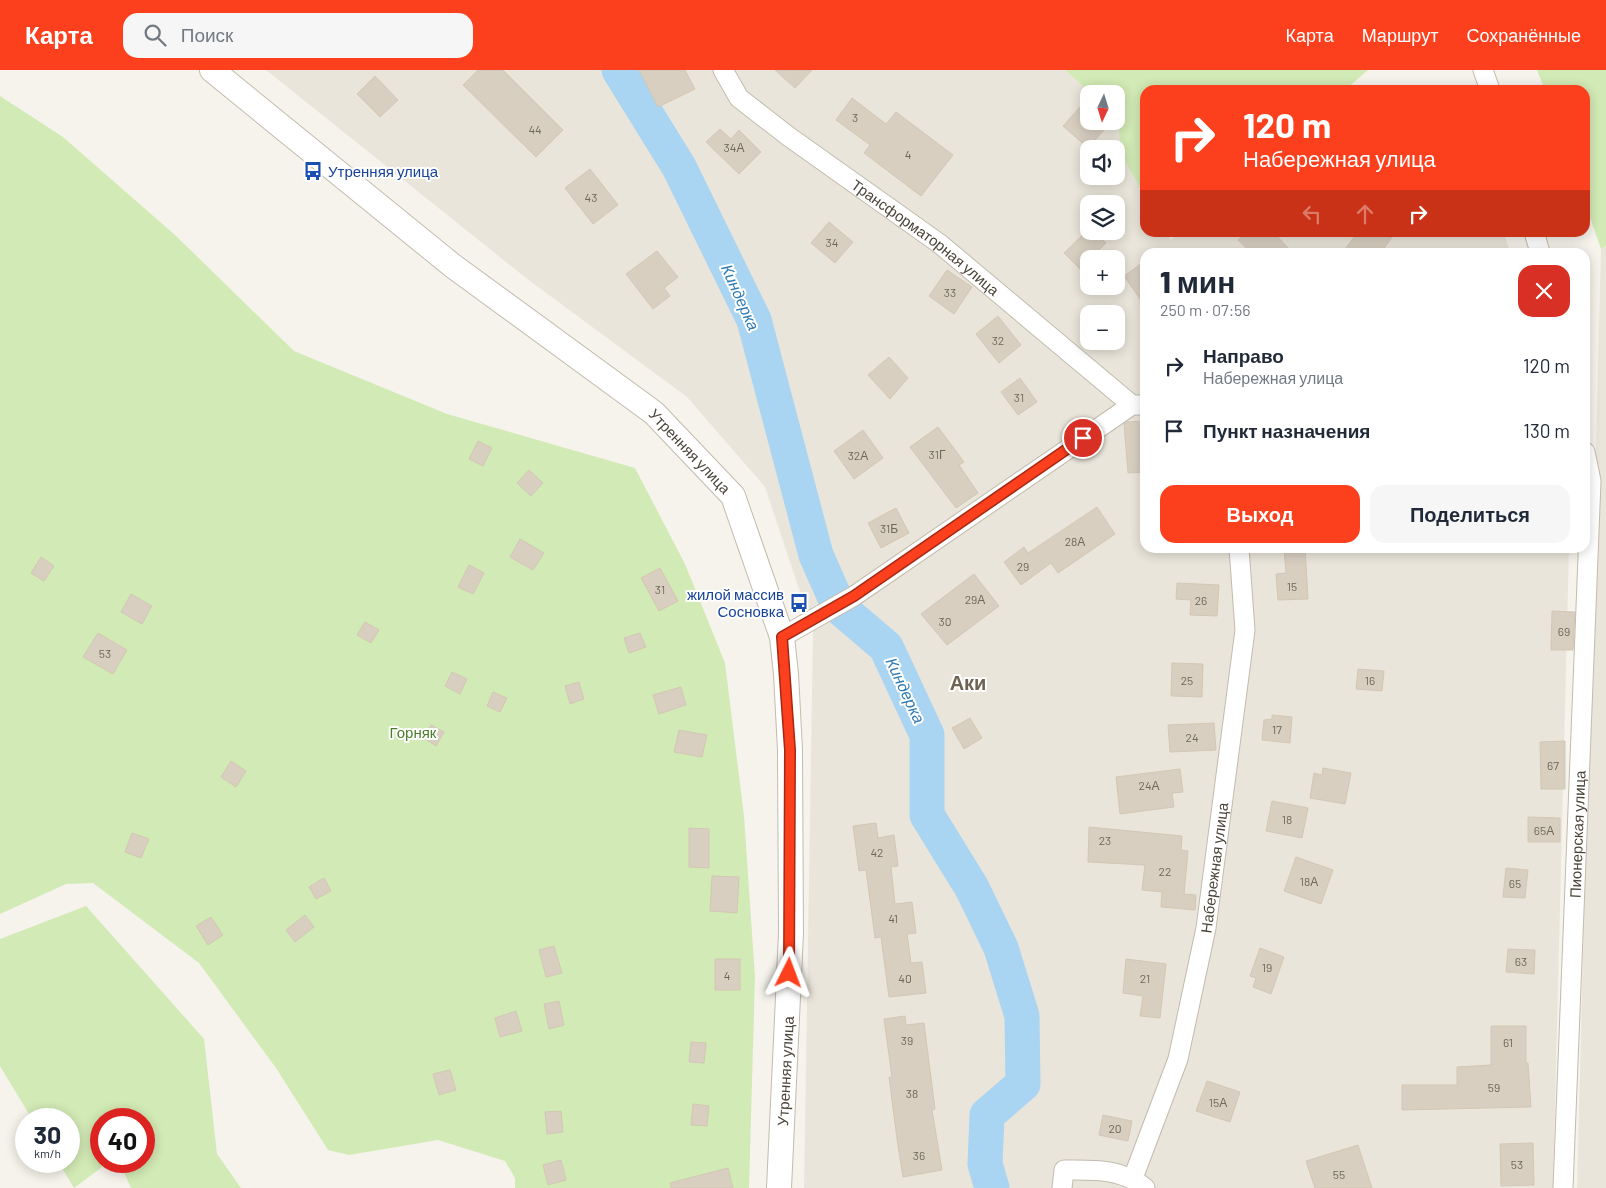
<!DOCTYPE html>
<html lang="ru">
<head>
<meta charset="utf-8">
<style>
	body { margin:0; font-family:Barlow,sans-serif; background:#f6f6f7; color:#1f2937; height:100vh; display:flex; flex-direction:column; font-size:19px; white-space:nowrap }
	* { box-sizing:border-box; margin:0 }
	p { font-size:16px; color:#747a83 }
	.icon { flex:none; width:28px; height:28px; fill:none; stroke:currentColor; stroke-width:2; stroke-linecap:round; stroke-linejoin:round }
	.map { position:relative; flex:1; overflow:hidden }
	.drawer { position:absolute; left:1140px; top:178px; width:450px; height:305px; display:flex; flex-direction:column; background:#fff; border-radius:15px; box-shadow:0 2px 12px #0003 }
	.drawer>* { flex:none }
	.banner { position:absolute; left:1140px; top:15px; width:450px; height:152px; border-radius:15px; box-shadow:0 2px 12px #0003; background:#fc3f1d; color:#fff; overflow:hidden }
	.needle { width:32px; rotate:184deg }
	.tools { position:absolute; left:1080px; top:15px; display:grid; gap:10px }
	.tools a { display:grid; place-items:center; width:45px; height:45px; border-radius:10px; background:#fff; box-shadow:0 2px 12px #0003; font-size:25px }
	.speed { position:absolute; left:15px; top:1038px; display:flex; gap:10px; font-size:25px; font-weight:700; text-align:center }
	.speed>* { display:grid; place-content:center; width:65px; height:65px; border-radius:50%; background:#fff; box-shadow:0 2px 12px #0003; line-height:1 }
	.speed small { font-size:12px; font-weight:400 }
	.speed .limit { border:8px solid #d22; background:#fff; color:#111 }
	.pin { position:absolute; display:grid; place-items:center; width:42px; height:42px; color:#fff; margin:-21px; border:2px solid #fff; border-radius:50%; box-shadow:0 1px 5px #0007 }
	.me { position:absolute; width:55px; margin:-28px; rotate:3deg; stroke-linejoin:round; filter:drop-shadow(0 0 4px #0008) }
	.turn { display:flex; align-items:center; gap:18px; height:105px; padding:0 20px; font-size:22px }
	.turn .icon { width:65px; height:65px; stroke-width:2.5 }
	.turn b { display:block; font-size:35px; line-height:42px }
	.lanes { display:flex; align-items:center; height:48px; padding:0 20px; background:#0003; justify-content:center; gap:25px; direction:ltr }
	.lanes .off { opacity:.35 }
	.round { display:grid; place-items:center; flex:none; width:52px; height:52px; border-radius:15px; background:#f6f6f7 }
	.overview { display:flex; align-items:center; justify-content:space-between; height:85px; padding:0 20px }
	h1 { font-size:30px; font-weight:800; line-height:38px }
	.cta { display:flex; gap:10px; margin-top:auto; padding:10px 20px }
	.cta a { flex:1; height:58px; border-radius:15px; background:#fc3f1d; color:#fff; font-size:20px; font-weight:800; line-height:58px; text-align:center }
	.cta a+a { background:#f6f6f7; color:#1f2937 }
	ul { padding:0; list-style:none }
	li { display:flex; align-items:center; gap:15px; height:65px; padding:0 20px }
	li div { flex:1 }
	li b { display:block; font-size:19px }
	li em { font-style:normal }
	header { display:flex; align-items:center; gap:30px; box-sizing:border-box; height:70px; padding:0 25px; background:#fc3f1d; color:#fff }
	header strong { font-size:24px }
	nav { display:flex; gap:28px; margin-inline-start:auto; font-size:18px }
	.search { width:350px; height:45px; background:#f6f6f7; display:flex; align-items:center; gap:12px; box-sizing:border-box; padding:0 18px; border-radius:15px; color:#747a83; font-size:19px }
	.map>svg:first-child { display:block }
	.residential { fill:#eae5da; fill-rule:evenodd }
	.green { fill:#d2eab5 }
	.lines { fill:none; stroke-linecap:round; stroke-linejoin:round }
	.river { stroke:#a9d4f2; stroke-width:35 }
	.building { fill:#d8cfc1; stroke:#d3c7b4 }
	.minor-casing { stroke:#c2bbae; stroke-width:21 }
	.tertiary-casing { stroke:#c2bbae; stroke-width:26 }
	.minor { stroke:#fff; stroke-width:19 }
	.tertiary { stroke:#fff; stroke-width:24 }
	.route-casing { stroke:#a42913; stroke-width:12 }
	.route { stroke:#fc3f1d; stroke-width:9 }
	.labels { text-anchor:middle; dominant-baseline:central; stroke-width:4; stroke-linejoin:round; paint-order:stroke }
	.number-label { font-size:12px; fill:#6e675b }
	.transit-label { font-size:15px; fill:#164399; stroke:#fff; text-anchor:start }
	.street-label { font-size:15px; fill:#4b4439; stroke:#fff }
	.park-label { font-size:15px; fill:#4a7f2a; stroke:#fff }
	.water-label { font-size:16px; font-style:italic; fill:#2e7ab2; stroke:#fff }
	.district-label { font-size:20px; font-weight:bold; fill:#6e6250; stroke:#fff }
</style>
</head>
<body>
<header>
<strong>Карта</strong>
<div class="search"><svg class="icon" aria-label="search" viewBox="0 0 24 24"><circle cx="10" cy="10" r="6"/><path d="M15 15l6 6"/></svg>Поиск</div>
<nav><a>Карта</a><a>Маршрут</a><a>Сохранённые</a></nav>
</header>
<div class="map">
<svg width="1606" height="1118" viewBox="0 0 1606 1118">
	<rect width="100%" height="100%" fill="#f6f3ec"/>
	<g class="residential">
		<path d="M266,0H1065L1092,24H1089V51H1116V46L1120,49L1121,85L1145,126V162L1167,163L1171,170L1180,162L1504,163L1510,182H1145V478H1569L1553,1118H804L813,561L765,417L687,327L526,208ZM1089,79H1116V106H1089ZM1089,134H1116V161H1089ZM1089,189H1116V216H1089ZM1089,244H1116V271H1089Z"/>
		<path d="M1606,176V1118H1577L1601,179Z"/>
	</g>
	<g class="green">
		<path d="M1065,0H1368L1345,20H1145V126L1121,85L1116,24H1092Z"/>
		<path d="M1537,0H1606V176L1601,179L1585,133V20H1545Z"/>
		<path d="M0,26L63,67L175,165L294,281L447,344L635,398L685,494L725,593L744,746L755,907L749,1118H515V1108L505,1091L438,1070L349,1085L328,1080L276,998L199,893L93,813L66,814L0,844Z"/>
		<path d="M86,836L204,969L217,1084L241,1118H131L119,1091H144V1049H101V1091H110L74,1118L58,1091H69V1049H32L0,996V869Z"/>
	</g>
	<g class="lines">
		<path class="river" d="M619,0L679,97L754,250L816,485L839,537L886,577L927,665V745L972,818L1001,878L1022,946L1023,1014L987,1045L985,1094L992,1118"/>
	</g>
	<g class="building">
		<path d="M478,0H503L563,60L536,87L463,15Z"/>
		<path d="M639,0H685L695,19L658,37Z"/>
		<path d="M775,0H812L795,18Z"/>
		<path d="M375,6L398,30L380,47L357,24Z"/>
		<path d="M1089,27V51H1112L1088,78L1063,56Z"/>
		<path d="M852,28L886,54L896,42L953,85L921,126L864,83L870,75L836,50Z"/>
		<path d="M720,59L731,69L739,60L761,82L739,104L706,72Z"/>
		<path d="M590,99L618,135L593,154L565,118Z"/>
		<path d="M829,152L853,172L835,193L811,173Z"/>
		<path d="M1089,159V161H1094L1106,173L1080,199L1064,183Z"/>
		<path d="M1246,162H1273L1292,182H1250L1238,170Z"/>
		<path d="M1358,162H1396L1381,182H1343Z"/>
		<path d="M657,181L678,207L664,218L670,226L653,239L626,204Z"/>
		<path d="M1145,191V236L1124,206Z"/>
		<path d="M947,200L972,217L954,244L929,226Z"/>
		<path d="M998,246L1021,275L999,293L976,264Z"/>
		<path d="M889,287L908,308L890,329L868,305Z"/>
		<path d="M1020,308L1037,332L1018,345L1001,322Z"/>
		<path d="M1145,351V402L1128,403L1124,354L1127,352Z"/>
		<path d="M938,357L964,392L959,395L978,423L956,438L910,377Z"/>
		<path d="M863,360L883,388L854,409L834,381Z"/>
		<path d="M478,371L492,378L483,396L469,389Z"/>
		<path d="M529,400L543,413L531,426L517,413Z"/>
		<path d="M1097,437L1115,464L1058,503L1051,493L1021,515L1004,492L1024,477L1028,483Z"/>
		<path d="M896,438L909,463L881,478L868,453Z"/>
		<path d="M520,469L544,483L533,500L510,487Z"/>
		<path d="M1284,478H1305L1308,529L1278,530L1276,504L1286,503Z"/>
		<path d="M41,487L54,496L44,511L31,503Z"/>
		<path d="M469,495L484,503L473,524L458,517Z"/>
		<path d="M660,498L678,531L659,541L641,508Z"/>
		<path d="M974,504L999,536L947,575L921,544Z"/>
		<path d="M1177,513L1219,515L1217,546L1190,545L1191,530L1176,529Z"/>
		<path d="M131,524L152,536L142,554L121,542Z"/>
		<path d="M1552,541L1575,542L1573,580H1551Z"/>
		<path d="M365,552L379,560L371,573L357,565Z"/>
		<path d="M98,563L127,580L113,604L83,587Z"/>
		<path d="M640,563L646,577L629,583L624,568Z"/>
		<path d="M1172,593L1203,594L1202,627L1171,626Z"/>
		<path d="M1358,599L1384,601L1382,621L1356,619Z"/>
		<path d="M452,602L467,609L460,624L445,616Z"/>
		<path d="M579,612L584,629L570,634L565,616Z"/>
		<path d="M681,617L686,635L659,644L653,625Z"/>
		<path d="M493,622L507,628L500,642L487,636Z"/>
		<path d="M1272,645L1292,647L1290,673L1262,670L1264,650L1272,649Z"/>
		<path d="M970,648L982,668L964,679L952,658Z"/>
		<path d="M1214,653L1216,680L1170,682L1168,655Z"/>
		<path d="M431,655L444,662L436,676L424,668Z"/>
		<path d="M679,660L707,665L702,687L674,682Z"/>
		<path d="M1565,671V719H1541L1540,672Z"/>
		<path d="M231,691L246,701L236,717L221,707Z"/>
		<path d="M1323,698L1351,703L1345,734L1310,728L1314,703L1322,705Z"/>
		<path d="M1180,699L1183,722L1172,723L1174,737L1120,744L1116,707Z"/>
		<path d="M1272,731L1308,738L1302,768L1266,761Z"/>
		<path d="M1528,747L1560,748V772H1528Z"/>
		<path d="M876,753L878,768L894,765L898,796L891,797L895,834L912,832L916,863L907,864L911,893L922,892L926,923L889,927L881,867L875,868L866,800L859,801L853,756Z"/>
		<path d="M1089,757L1182,766L1181,780L1188,781L1184,824L1196,825L1195,840L1161,837L1162,822L1142,820L1145,795L1088,792Z"/>
		<path d="M689,758L709,759V798L689,797Z"/>
		<path d="M132,763L149,769L141,788L125,782Z"/>
		<path d="M1296,787L1333,800L1321,834L1284,821Z"/>
		<path d="M1506,798L1528,800L1525,828L1503,827Z"/>
		<path d="M712,806L739,807L737,843L710,841Z"/>
		<path d="M324,808L331,821L316,829L309,817Z"/>
		<path d="M305,845L314,857L295,872L286,860Z"/>
		<path d="M211,847L223,865L208,875L196,856Z"/>
		<path d="M554,876L562,903L546,907L539,880Z"/>
		<path d="M1260,878L1284,887L1271,924L1253,917L1256,908L1250,906Z"/>
		<path d="M1508,879L1535,880L1534,904L1506,902Z"/>
		<rect x="715" y="889" width="25" height="31"/>
		<path d="M1126,889L1166,894L1160,948L1140,946L1143,926L1123,923Z"/>
		<path d="M559,931L564,955L549,959L544,934Z"/>
		<path d="M516,941L522,961L500,967L495,948Z"/>
		<path d="M905,946L906,955L924,953L935,1039L932,1040L942,1100L903,1107L897,1069L889,1007H892L884,949Z"/>
		<path d="M1491,956H1526V993H1528L1531,1037L1402,1040V1015H1457V997L1491,995Z"/>
		<path d="M691,972L706,973L704,993L689,992Z"/>
		<path d="M450,1000L456,1020L439,1025L433,1004Z"/>
		<path d="M1207,1011L1240,1022L1230,1052L1196,1041Z"/>
		<path d="M693,1034L709,1036L707,1056L691,1055Z"/>
		<path d="M561,1041L563,1062L547,1064L545,1042Z"/>
		<path d="M1103,1045L1132,1051L1128,1071L1099,1065Z"/>
		<path d="M1533,1073L1534,1115L1501,1116L1500,1074Z"/>
		<path d="M1358,1075L1372,1118H1315L1306,1091Z"/>
		<path d="M561,1090L566,1110L548,1115L543,1095Z"/>
		<path d="M728,1098L733,1118H671L670,1113Z"/>
	</g>
	<g class="lines">
		<g class="minor-casing">
			<g id="minor">
				<path id="s1" d="M723,0L739,28L788,66L940,174L1132,335"/>
				<path d="M1483,0L1490,20"/>
				<path d="M1534,162L1540,182"/>
				<path d="M782,567L854,526L1132,335H1145"/>
				<path id="s2" d="M1133,1108L1178,989L1206,858L1245,560L1239,478"/>
				<path d="M1062,1118L1064,1100C1093,1100 1122,1098 1145,1118"/>
				<path id="s3" d="M1563,1118L1591,411L1585,382"/>
			</g>
		</g>
		<g class="tertiary-casing">
			<g id="tertiary">
				<path id="s4" d="M212,0L453,196L654,343L733,426L782,567L786,604L790,680L791,863L779,1118"/>
			</g>
		</g>
		<use href="#minor" class="minor"/>
		<use href="#tertiary" class="tertiary"/>
	</g>
	<g class="lines">
		<g class="route-casing">
			<path id="route" d="M789,903L790,680L782,567L854,526L1083,368"/>
		</g>
		<use href="#route" class="route"/>
	</g>
	<defs>
		<g id="bus-bare" transform="scale(1.5)"><path d="M-5-6H5V4H4V6H2V4H-2V6H-4V4H-5ZM-3.5-4V0h7V-4ZM-3.5 1.2v1.5H-2V1.2ZM2 1.2v1.5H3.5V1.2Z" fill="#1a4fb4" stroke="#fff" stroke-width="2.5" paint-order="stroke"/></g>
	</defs>
	<g fill-rule="evenodd">
		<use href="#bus-bare" x="313" y="101"/>
		<use href="#bus-bare" x="799" y="533"/>
	</g>
	<g class="labels">
		<g class="number-label">
			<text x="855" y="47">3</text>
			<text x="535" y="59">44</text>
			<text x="734" y="77">34А</text>
			<text x="908" y="84">4</text>
			<text x="591" y="127">43</text>
			<text x="832" y="172">34</text>
			<text x="950" y="222">33</text>
			<text x="998" y="270">32</text>
			<text x="1019" y="327">31</text>
			<text x="937" y="384">31Г</text>
			<text x="858" y="385">32А</text>
			<text x="889" y="458">31Б</text>
			<text x="1075" y="471">28А</text>
			<text x="1023" y="496">29</text>
			<text x="1292" y="516">15</text>
			<text x="660" y="519">31</text>
			<text x="975" y="529">29А</text>
			<text x="1201" y="530">26</text>
			<text x="945" y="551">30</text>
			<text x="1564" y="561">69</text>
			<text x="105" y="583">53</text>
			<text x="1187" y="610">25</text>
			<text x="1370" y="610">16</text>
			<text x="1277" y="659">17</text>
			<text x="1192" y="667">24</text>
			<text x="1553" y="695">67</text>
			<text x="1149" y="715">24А</text>
			<text x="1287" y="749">18</text>
			<text x="1544" y="760">65А</text>
			<text x="1105" y="770">23</text>
			<text x="877" y="782">42</text>
			<text x="1165" y="801">22</text>
			<text x="1309" y="811">18А</text>
			<text x="1515" y="813">65</text>
			<text x="893" y="848">41</text>
			<text x="1521" y="891">63</text>
			<text x="1267" y="897">19</text>
			<text x="727" y="905">4</text>
			<text x="905" y="908">40</text>
			<text x="1145" y="908">21</text>
			<text x="907" y="970">39</text>
			<text x="1508" y="972">61</text>
			<text x="1494" y="1017">59</text>
			<text x="912" y="1023">38</text>
			<text x="1218" y="1032">15А</text>
			<text x="1115" y="1058">20</text>
			<text x="919" y="1085">36</text>
			<text x="1517" y="1094">53</text>
			<text x="1339" y="1104">55</text>
		</g>
		<g class="transit-label">
			<text x="328" y="101">Утренняя улица</text>
			<text x="784" y="524" text-anchor="end">жилой массив<tspan x="784" dy="17">Сосновка</tspan></text>
		</g>
		<g class="street-label">
			<text stroke="none"><textPath href="#s1" startOffset="265">Трансформаторная улица</textPath></text>
			<text stroke="none"><textPath href="#s4" startOffset="612">Утренняя улица</textPath></text>
			<text stroke="none"><textPath href="#s3" startOffset="354">Пионерская улица</textPath></text>
			<text stroke="none"><textPath href="#s2" startOffset="322">Набережная улица</textPath></text>
			<text transform="translate(785 1001) rotate(-87)">Утренняя улица</text>
		</g>
		<g class="park-label">
			<text x="413" y="662">Горняк</text>
		</g>
		<g class="water-label">
			<text transform="translate(741 227) rotate(66)">Киндерка</text>
			<text transform="translate(906 620) rotate(65)">Киндерка</text>
		</g>
		<g class="district-label">
			<text x="968" y="612">Аки</text>
		</g>
	</g>
</svg>
<div class="tools">
<a><svg class="needle" viewBox="-14 -14 28 28"><path d="M0-13l5 13h-10z" fill="#e53935"/><path d="M0 13l5-13h-10z" fill="#747a83"/></svg></a>
<a><svg class="icon" aria-label="sound" viewBox="0 0 24 24"><path d="M4 9h4l5-4v14l-5-4H4zM17 9q2 3 0 6"/></svg></a>
<a><svg class="icon" aria-label="layers" viewBox="0 0 24 24"><path d="M12 4l9 5-9 5-9-5zM3 14l9 5 9-5"/></svg></a>
<a>+</a>
<a>−</a>
</div>
<div class="speed"><div>30<small>km/h</small></div><div class="limit">40</div></div>
<div class="pin" style="left:1083px;top:368px;background:#d93025"><svg class="icon" aria-label="arrive" viewBox="0 0 24 24"><path d="M6 21V4h12l-3 4 3 4H6"/></svg></div>
<svg class="me" style="left:789px;top:903px" viewBox="-20 -20 40 40"><path d="M0-17L14 15 0 8-14 15z" fill="#fc3f1d" stroke="#fff" stroke-width="4"/></svg>
<div class="banner">
<div class="turn"><svg class="icon" aria-label="right" viewBox="0 0 24 24"><path d="M7 20v-9h11M14 6l5 5-5 5"/></svg><div><b>120 m</b>Набережная улица</div></div>
<div class="lanes"><svg class="icon off" aria-label="left" viewBox="0 0 24 24"><path d="M17 20v-9H6M10 6l-5 5 5 5"/></svg><svg class="icon off" aria-label="ahead" viewBox="0 0 24 24"><path d="M12 20V5M6 11l6-6 6 6"/></svg><svg class="icon" aria-label="right" viewBox="0 0 24 24"><path d="M7 20v-9h11M14 6l5 5-5 5"/></svg></div>
</div>
<section class="drawer">
<div class="overview"><div><h1>1 мин</h1><p>250 m · 07:56</p></div><a class="round" style="background:#d93025;color:#fff"><svg class="icon" aria-label="close" viewBox="0 0 24 24"><path d="M6 6l12 12M18 6L6 18"/></svg></a></div>
<ul>
<li><svg class="icon" aria-label="right" viewBox="0 0 24 24"><path d="M7 20v-9h11M14 6l5 5-5 5"/></svg><div><b>Направо</b><p>Набережная улица</p></div><em>120 m</em></li>
<li><svg class="icon" aria-label="arrive" viewBox="0 0 24 24"><path d="M6 21V4h12l-3 4 3 4H6"/></svg><div><b>Пункт назначения</b></div><em>130 m</em></li>
</ul>
<div class="cta"><a>Выход</a><a>Поделиться</a></div>
</section>
</div>
</body>
</html>
